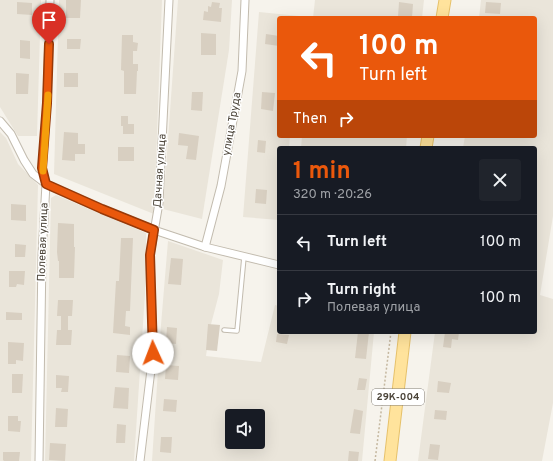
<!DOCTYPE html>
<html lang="en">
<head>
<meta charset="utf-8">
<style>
	body { margin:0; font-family:Overpass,sans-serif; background:#20242c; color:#f1f3f6; height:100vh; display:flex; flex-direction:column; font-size:15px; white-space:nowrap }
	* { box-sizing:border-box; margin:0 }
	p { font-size:13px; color:#9ea1a6 }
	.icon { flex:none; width:22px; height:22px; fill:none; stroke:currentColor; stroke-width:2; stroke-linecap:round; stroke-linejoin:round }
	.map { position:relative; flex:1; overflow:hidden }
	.details { position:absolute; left:277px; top:146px; width:260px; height:188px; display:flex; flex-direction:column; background:#171b24; border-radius:4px; box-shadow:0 4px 16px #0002 }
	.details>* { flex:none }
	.banner { position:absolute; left:277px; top:16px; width:260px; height:122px; border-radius:4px; box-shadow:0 4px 16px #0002; background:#ea580c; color:#fff; overflow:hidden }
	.controls { position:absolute; left:225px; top:409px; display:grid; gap:8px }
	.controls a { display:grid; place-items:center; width:40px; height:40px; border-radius:4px; background:#171b24; box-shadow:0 4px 16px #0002; font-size:20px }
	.pin { position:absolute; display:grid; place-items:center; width:34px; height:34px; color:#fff; margin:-41px -17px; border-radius:50% 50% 50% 0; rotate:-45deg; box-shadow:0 0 4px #0007 }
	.pin .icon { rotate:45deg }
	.me { position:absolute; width:44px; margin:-22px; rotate:358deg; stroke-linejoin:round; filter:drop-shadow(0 0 3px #0008) }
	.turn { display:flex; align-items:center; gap:14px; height:84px; padding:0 16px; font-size:18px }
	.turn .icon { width:52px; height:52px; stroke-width:2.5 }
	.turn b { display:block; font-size:28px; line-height:34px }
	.then { display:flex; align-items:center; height:38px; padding:0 16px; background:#0003; gap:8px; font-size:15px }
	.round { display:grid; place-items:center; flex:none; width:42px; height:42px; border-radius:4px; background:#20242c }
	.head { display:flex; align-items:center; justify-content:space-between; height:68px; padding:0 16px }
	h1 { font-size:24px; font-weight:700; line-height:30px; color:#ea580c }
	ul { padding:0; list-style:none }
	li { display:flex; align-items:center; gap:12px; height:56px; padding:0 16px; border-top:1px solid #363941 }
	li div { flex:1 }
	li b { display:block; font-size:15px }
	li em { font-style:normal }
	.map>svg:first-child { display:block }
	.residential { fill:#eae5da; fill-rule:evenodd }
	.building { fill:#d8cfc1 }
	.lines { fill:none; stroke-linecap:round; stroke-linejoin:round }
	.service-casing { stroke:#c2bbae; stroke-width:5.5 }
	.minor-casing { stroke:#c2bbae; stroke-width:9 }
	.primary-casing { stroke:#e6c16a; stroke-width:13 }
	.path { stroke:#c4b79f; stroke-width:1.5; stroke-dasharray:2 2; stroke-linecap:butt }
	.service { stroke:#fff; stroke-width:3.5 }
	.minor { stroke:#fff; stroke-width:7 }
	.primary { stroke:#ffe39c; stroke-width:11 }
	.route-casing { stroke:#983908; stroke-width:10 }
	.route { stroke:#ea580c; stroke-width:7 }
	.slow { stroke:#f59e0b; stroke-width:7 }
	.labels { text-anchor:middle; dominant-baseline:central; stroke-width:3; stroke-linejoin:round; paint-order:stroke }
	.shield { fill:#fff; stroke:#817c74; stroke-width:1 }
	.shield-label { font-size:10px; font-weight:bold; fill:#4b4439 }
	.street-label { font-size:11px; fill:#4b4439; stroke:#fff }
</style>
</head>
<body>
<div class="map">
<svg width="553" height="461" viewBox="0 0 553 461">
	<rect width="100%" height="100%" fill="#f6f3ec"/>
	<g class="residential">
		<path d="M0,0H41L37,136H18L0,107Z"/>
		<path d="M59,0H162L154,214L54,174Z"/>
		<path d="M178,0H232L229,50L202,219L163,209Z"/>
		<path d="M315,0H424L422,18H313Z"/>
		<path d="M481,0H553V216L540,295L553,299V403L542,461H418L435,332H535V148H463L465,136H535V18H479Z"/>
		<path d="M259,12L299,16V18H279V136H290L289,148H279V220L243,217Z"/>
		<path d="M0,132L6,138L18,164L38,185L31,461H0Z"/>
		<path d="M302,136H407L406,148H301Z"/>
		<path d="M56,195L146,233V278L134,461H45L51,198Z"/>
		<path d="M168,241L223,260L219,294L210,328L206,356L261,362L275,305L279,306V332H374L362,461H152L161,325ZM232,416H258V442H232Z"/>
	</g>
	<g class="building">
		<path d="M66,0H81L80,18H66Z"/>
		<path d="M17,2L32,3V15L17,14Z"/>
		<path d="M212,2L220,3L219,8H222L221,22L203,20L204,11L208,12V6L211,7Z"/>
		<path d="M399,2L413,4L412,18L398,17Z"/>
		<path d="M486,2L501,3L500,14L485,13Z"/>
		<path d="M201,33L216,34V55H201Z"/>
		<path d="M266,34L279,36V46L265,44Z"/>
		<path d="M122,35H133V42L138,43L137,51H133V64H138V71H137L136,94H124V71L121,70Z"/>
		<path d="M67,39H81L80,49H67Z"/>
		<path d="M20,40L30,41V59L20,58Z"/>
		<path d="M16,73L29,74L28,94H16Z"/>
		<rect x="64" y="73" width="14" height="14"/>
		<path d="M192,92H203L202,111L191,110Z"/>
		<path d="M262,92L275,93L273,111L261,109Z"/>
		<path d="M121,116H128V124H134V134H123V126H121Z"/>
		<path d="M64,132L78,133V144H85V154H75V161L62,160Z"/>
		<path d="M179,133L199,136L196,160L186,159L188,146L178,145Z"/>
		<path d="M258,140L266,141L265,153L257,152Z"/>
		<rect x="118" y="147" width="16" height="14"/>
		<path d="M256,189L267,190L266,204L255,203Z"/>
		<path d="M11,204L26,205V221L11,220Z"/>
		<path d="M58,223L74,224V247H75L74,278H59V261H58L57,252Z"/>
		<path d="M121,238H133L130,311H126L125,326L130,327V335L113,333L116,281H119Z"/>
		<path d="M15,244L26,245L25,257H15Z"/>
		<path d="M171,258L183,259L181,285L168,284Z"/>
		<path d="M9,271H25L24,285L17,284L16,287H9Z"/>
		<path d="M58,300H73L72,316H68V330H72L71,345H56L57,330H61V316H57Z"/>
		<path d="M6,312L22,313V320H6Z"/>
		<path d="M208,324L220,325L217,351L206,350Z"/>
		<path d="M167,327L177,328L176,344L166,343Z"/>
		<path d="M358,332H369L366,359L355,358Z"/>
		<path d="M445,332H459L458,340L452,339L451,348L443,347Z"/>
		<path d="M277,334L289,335L287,344L276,342Z"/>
		<path d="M8,342L24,343L23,361L16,360V364H8Z"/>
		<path d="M117,355L130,356L129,373L116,372Z"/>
		<path d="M166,365L179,366L178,380L165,379Z"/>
		<path d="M12,374H23L22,393H12Z"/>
		<path d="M56,375L69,376L68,392H61L62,388H56Z"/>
		<path d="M359,378L367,379L365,390H357Z"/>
		<path d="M438,381L451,383L449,393L437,392Z"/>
		<path d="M115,387L129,388L128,409L113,408Z"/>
		<path d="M164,399L177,400L176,412L163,411Z"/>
		<path d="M56,408L68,409L67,427H55Z"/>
		<path d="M354,409L363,411L360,434L350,433Z"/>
		<path d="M435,410L447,411L446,420L434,419Z"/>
		<path d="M8,416H18V421H21L20,432L8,431Z"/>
		<path d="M117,424L126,425L125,443H116Z"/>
		<path d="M161,437H172L171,453L160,452Z"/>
		<path d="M50,443L66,444L65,461L49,460Z"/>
		<path d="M430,444L440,445L438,460L428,459Z"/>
		<path d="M349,451L359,452L358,461H348Z"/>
		<path d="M3,452H20L19,461H4L3,460Z"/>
	</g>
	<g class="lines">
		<g class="service-casing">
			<path id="service" d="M224,330L237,331L244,257"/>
		</g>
		<g class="minor-casing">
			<g id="minor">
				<path d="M0,121L11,134L24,160L33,174L46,184L102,209L154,230L205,247L279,265"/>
				<path d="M205,247L221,186L242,71L245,0"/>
				<path d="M39,461L42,255L46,184L42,168L47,103L50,0"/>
				<path d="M140,461L153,353L150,255L159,203L169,0"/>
			</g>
		</g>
		<g class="primary-casing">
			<g id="primary">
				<path d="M442,18L445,0"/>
				<path d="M426,148L428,136"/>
				<path d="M390,461L405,332"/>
			</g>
		</g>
		<path class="path" d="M375,461L391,332"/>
		<use href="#service" class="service"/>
		<use href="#minor" class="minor"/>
		<use href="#primary" class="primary"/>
	</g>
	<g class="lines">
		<g class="route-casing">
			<path id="route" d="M49,44L47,103L42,168L46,184L102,209L154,230L150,255L153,353"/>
		</g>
		<use href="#route" class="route"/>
		<path class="slow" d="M43,171L48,95"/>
	</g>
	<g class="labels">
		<rect class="shield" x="372" y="389" width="52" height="16" rx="3"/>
		<g class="shield-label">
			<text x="398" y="397">29К-004</text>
		</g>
		<g class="street-label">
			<text transform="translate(232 124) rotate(-80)">улица Труда</text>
			<text transform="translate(160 171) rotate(-86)">Дачная улица</text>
			<text transform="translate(43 242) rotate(-88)">Полевая улица</text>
		</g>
	</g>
</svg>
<div class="controls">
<a><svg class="icon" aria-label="sound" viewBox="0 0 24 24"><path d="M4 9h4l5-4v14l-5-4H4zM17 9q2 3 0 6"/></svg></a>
</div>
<div class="pin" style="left:49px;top:44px;background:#d93025"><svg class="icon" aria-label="arrive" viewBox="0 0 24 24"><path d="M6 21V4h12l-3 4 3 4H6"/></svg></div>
<svg class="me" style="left:153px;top:353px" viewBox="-20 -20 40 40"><circle r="19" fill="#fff"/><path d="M0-13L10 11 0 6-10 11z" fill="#ea580c"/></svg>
<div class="banner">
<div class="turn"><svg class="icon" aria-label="left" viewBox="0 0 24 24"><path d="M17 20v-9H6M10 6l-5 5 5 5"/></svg><div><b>100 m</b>Turn left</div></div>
<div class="then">Then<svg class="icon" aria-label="right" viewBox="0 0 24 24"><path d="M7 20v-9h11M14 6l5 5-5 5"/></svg></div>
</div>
<section class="details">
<div class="head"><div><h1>1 min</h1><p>320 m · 20:26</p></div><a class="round"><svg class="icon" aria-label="close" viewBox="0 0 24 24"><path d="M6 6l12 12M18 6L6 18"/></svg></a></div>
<ul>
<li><svg class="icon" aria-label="left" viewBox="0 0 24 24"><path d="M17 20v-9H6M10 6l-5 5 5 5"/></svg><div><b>Turn left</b></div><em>100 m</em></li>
<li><svg class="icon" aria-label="right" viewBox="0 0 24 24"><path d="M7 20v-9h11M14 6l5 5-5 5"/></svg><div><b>Turn right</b><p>Полевая улица</p></div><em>100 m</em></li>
</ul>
</section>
</div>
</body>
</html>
